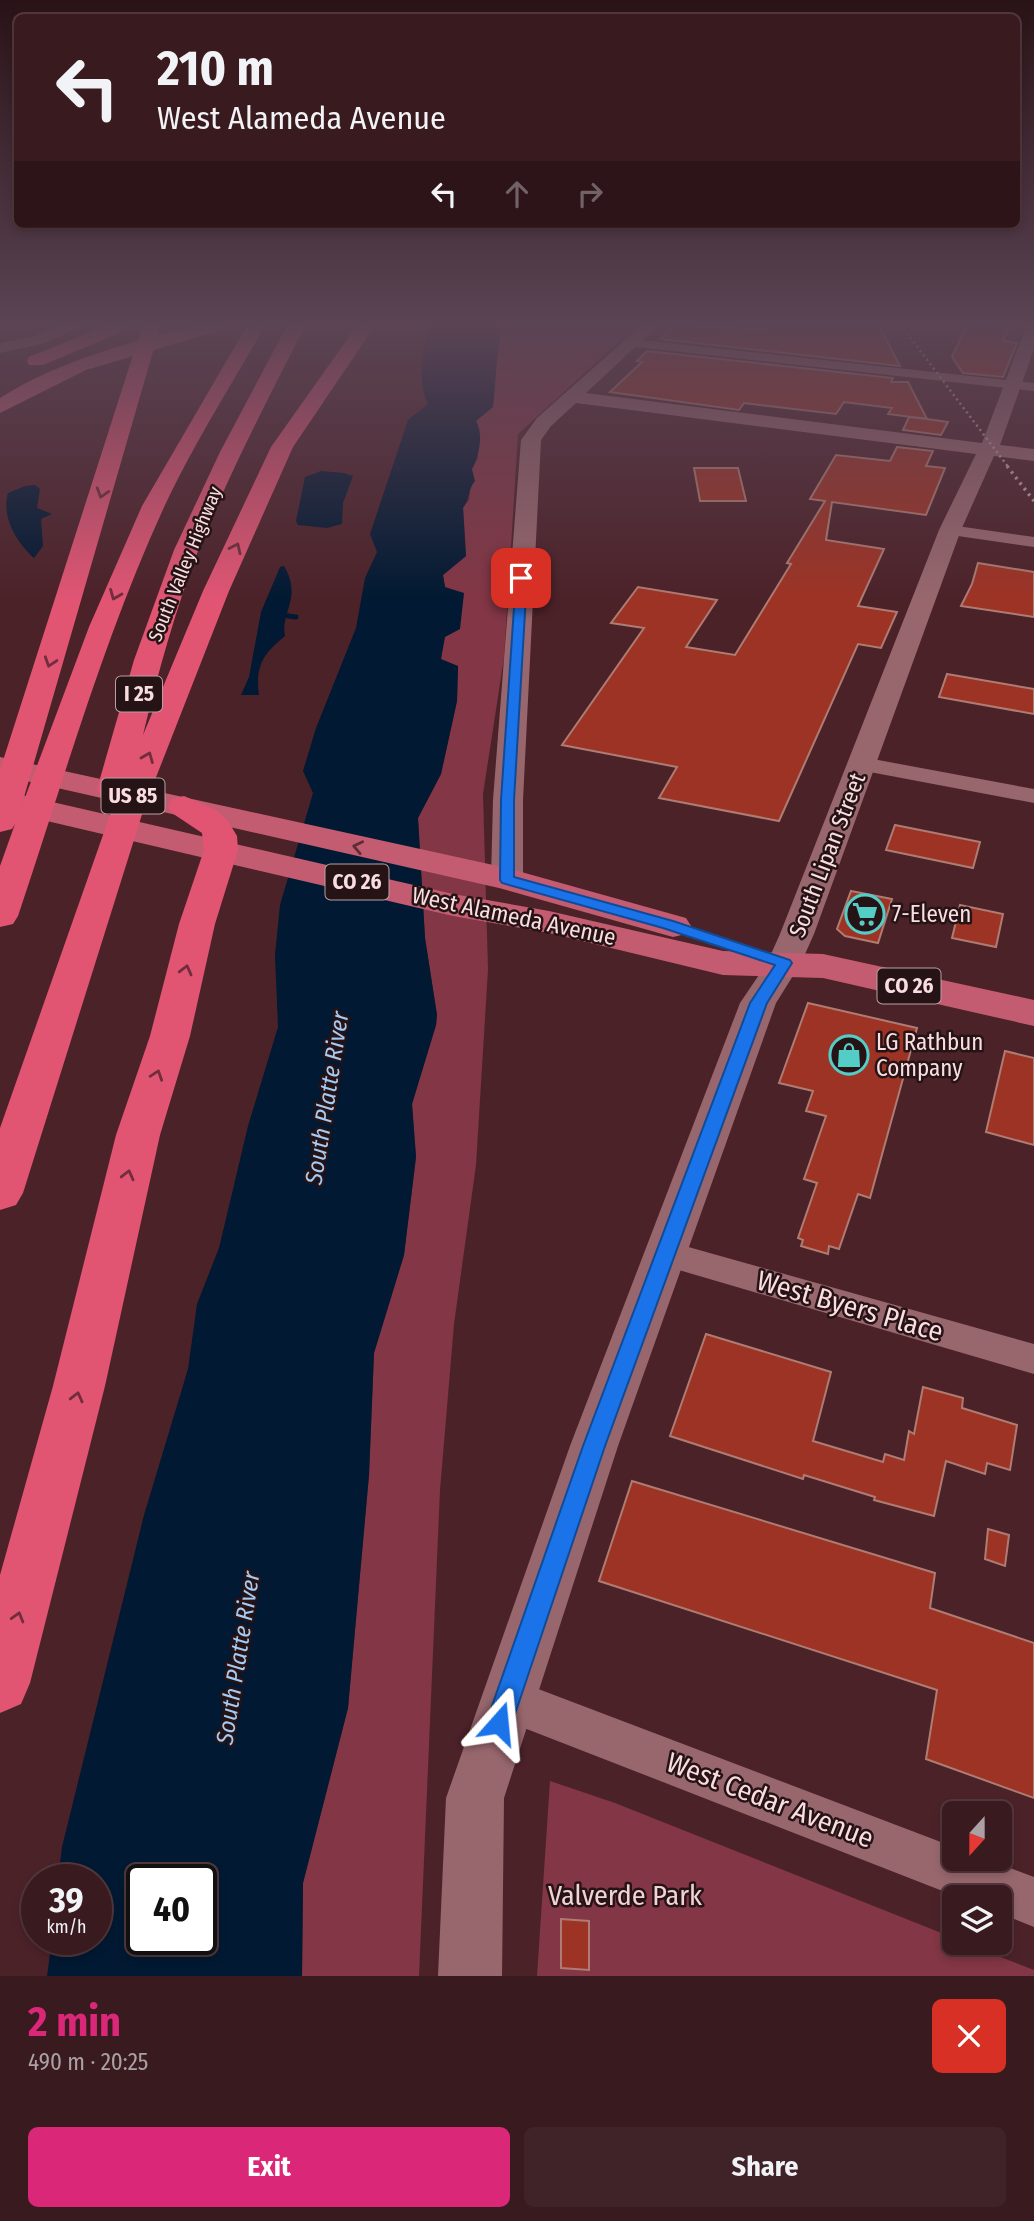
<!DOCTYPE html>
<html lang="en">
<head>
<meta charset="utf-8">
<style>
	body { margin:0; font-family:"Fira Sans Condensed",sans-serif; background:#402328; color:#f1f3f6; height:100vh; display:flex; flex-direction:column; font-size:26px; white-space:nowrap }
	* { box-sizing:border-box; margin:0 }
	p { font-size:23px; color:#aba1a4 }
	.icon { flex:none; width:38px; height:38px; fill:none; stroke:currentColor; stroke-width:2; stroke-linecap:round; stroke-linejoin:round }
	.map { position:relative; height:1976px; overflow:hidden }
	.details { display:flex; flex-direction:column; background:#391a1f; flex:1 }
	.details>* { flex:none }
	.guide { position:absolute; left:14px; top:14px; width:1006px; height:214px; border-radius:10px; box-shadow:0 4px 10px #0003,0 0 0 2px #53383d; background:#391a1f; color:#f1f3f6; overflow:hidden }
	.needle { width:46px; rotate:201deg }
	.buttons { position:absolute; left:942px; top:1801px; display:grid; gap:14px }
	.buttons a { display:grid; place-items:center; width:70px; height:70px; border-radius:10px; background:#391a1f; box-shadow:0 4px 10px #0003,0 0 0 2px #53383d; font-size:35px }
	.speed { position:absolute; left:21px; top:1864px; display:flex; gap:14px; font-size:35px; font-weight:700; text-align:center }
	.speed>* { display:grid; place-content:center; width:91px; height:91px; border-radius:50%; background:#391a1f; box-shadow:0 4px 10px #0003,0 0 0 2px #53383d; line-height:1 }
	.speed small { font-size:18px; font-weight:400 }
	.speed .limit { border:4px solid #111; border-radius:10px; background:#fff; color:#111 }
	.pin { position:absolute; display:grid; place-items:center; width:60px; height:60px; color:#fff; margin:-30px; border-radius:14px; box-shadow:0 4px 10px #0006 }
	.me { position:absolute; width:77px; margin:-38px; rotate:18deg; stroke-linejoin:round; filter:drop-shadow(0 0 5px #0008) }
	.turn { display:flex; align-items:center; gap:24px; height:147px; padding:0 28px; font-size:32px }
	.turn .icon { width:91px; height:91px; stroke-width:2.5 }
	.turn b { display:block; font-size:49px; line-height:60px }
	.lanes { display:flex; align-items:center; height:66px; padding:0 28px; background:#0003; justify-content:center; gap:35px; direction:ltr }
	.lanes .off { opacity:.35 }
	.round { display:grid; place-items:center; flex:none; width:74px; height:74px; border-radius:10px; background:#402328 }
	.headline { display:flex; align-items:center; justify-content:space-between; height:119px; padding:0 28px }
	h1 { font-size:42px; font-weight:700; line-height:52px; color:#db2777 }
	.button { display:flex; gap:14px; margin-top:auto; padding:14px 28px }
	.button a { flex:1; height:80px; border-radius:10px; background:#db2777; color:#fff; font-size:28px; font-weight:700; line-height:80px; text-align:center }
	.button a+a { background:#402328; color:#f1f3f6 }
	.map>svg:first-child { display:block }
	.green { fill:#833645 }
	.water { fill:#011932; fill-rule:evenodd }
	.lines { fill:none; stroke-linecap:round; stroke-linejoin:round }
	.stream { stroke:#011932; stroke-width:5 }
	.building { fill:#9d3325; stroke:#ae7c73; stroke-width:2 }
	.minor { fill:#98676e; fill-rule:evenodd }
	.tertiary { fill:#98676e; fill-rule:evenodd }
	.primary { fill:#c45c71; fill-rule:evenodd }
	.motorway { fill:#e15573; fill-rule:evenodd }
	.rail-far1 { stroke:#c5a4a8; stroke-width:2.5; stroke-dasharray:2 3.5; stroke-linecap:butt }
	.rail { stroke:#c5a4a8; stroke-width:3.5; stroke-dasharray:2.5 4.5; stroke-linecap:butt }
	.oneway { stroke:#712d3b }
	.oneway2 { stroke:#5d2d35 }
	.route { fill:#1a73e8; stroke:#114b97; stroke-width:2 }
	.labels { text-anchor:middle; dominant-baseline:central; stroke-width:5; stroke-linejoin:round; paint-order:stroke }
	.far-street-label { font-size:19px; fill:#fadde0; stroke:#261315 }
	.shield { fill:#261315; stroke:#baa0a3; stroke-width:2 }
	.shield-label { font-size:21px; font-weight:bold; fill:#fadde0 }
	.street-label { font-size:23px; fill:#fadde0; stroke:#261315 }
	.poi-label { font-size:23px; fill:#fadde0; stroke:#261315; text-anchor:start }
	.water-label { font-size:24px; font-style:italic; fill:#a5caf3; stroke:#261315 }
	.near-street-label { font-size:28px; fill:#fadde0; stroke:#261315 }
	.near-park-label { font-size:28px; fill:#f1d2d5; stroke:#261315 }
</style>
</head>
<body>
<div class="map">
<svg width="1034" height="1976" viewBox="0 0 1034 1976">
	<rect width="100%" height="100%" fill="#4c2229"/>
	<g class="green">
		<path d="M503,324H638L518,434L504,658L483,794L488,969L476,1165L454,1324L440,1490L419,1976H302L303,1883L348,1708L369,1475L374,1353L404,1255L416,1157L412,1104L436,1025L437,1015L425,938L418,818L441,774L457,701L458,667L441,660L445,587L443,575L466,556L463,507L469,500L472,469L478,458L475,421L493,407C496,379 496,351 503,324Z"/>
		<path d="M550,1781L615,1803L954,1938V1942L964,1943L1034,1970V1976H537Z"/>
	</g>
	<g class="water">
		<path d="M432,324H503C496,351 496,379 493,407L476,421C484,434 479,456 472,469L475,481C468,489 470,499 463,508L466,556L443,575L445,587L464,593L460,629L445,637L441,659L458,666L457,701L441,774L418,818L425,938L437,1015L436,1025L412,1104L416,1157L404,1255L374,1353L369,1475L348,1708L303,1883L302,1976H47L52,1939H96V1880L58,1879L62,1847L144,1515L188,1369L197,1304L219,1248L248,1126L278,1027L275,955L280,905L313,793L303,771L316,728L356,628L365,578L377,552L370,534L408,420L428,404C417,382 422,347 432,324ZM142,1880H201V1939H142Z"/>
		<path d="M321,471L344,473L353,476L343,503L342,524L327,528L298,525L296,521L305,477Z"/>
		<path d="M35,485L40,489L37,508L52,514L41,519L43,546L34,558C17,543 1,517 8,493L25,486Z"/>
		<path d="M284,566C303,598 280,612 285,636C263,654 255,666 259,695H241L249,677L261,612L280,567Z"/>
	</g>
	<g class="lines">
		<path class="stream" d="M288,616L296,617"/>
	</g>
	<g class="building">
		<path d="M676,324L766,330L770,324H878L900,366L660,339Z"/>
		<path d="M967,324H1011L1003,341L1017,343L1003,377L963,373L952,357Z"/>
		<path d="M647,351L893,378L891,382H908L927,419L888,414L892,408L844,402L836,414L744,403L739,410L610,392L642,362L637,361Z"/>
		<path d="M909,417L927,419L948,422L941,435L903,430Z"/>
		<path d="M897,447L933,451L926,466L945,468L926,515L832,502L826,540L884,549L858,606L897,612L881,648L858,644L779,821L659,798L677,767L562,745L644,628L611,623L638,587L717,600L686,647L735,655L791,564L787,563L825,501L810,499L836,455L890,461Z"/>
		<path d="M694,468H738L746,501H700Z"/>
		<path d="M978,563L1034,572V617L961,606L972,584Z"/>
		<path d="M947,674L1034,689V714L939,697Z"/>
		<path d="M895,825L980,842L973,868L886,850Z"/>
		<path d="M851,891L892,899L878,943L845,936L837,929Z"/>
		<path d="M960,905L1003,914L996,947L952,938Z"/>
		<path d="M808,1003L917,1028L870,1198L858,1194L839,1249L829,1246L828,1254L801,1246L803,1240L798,1238L817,1183L804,1179L826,1116L806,1111L813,1091L779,1083Z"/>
		<path d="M1005,1051L1034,1058V1145L986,1132Z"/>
		<path d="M706,1334L831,1372L813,1441L883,1462L885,1454L904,1460L909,1431L914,1434L923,1387L963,1398L962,1408L1017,1425L1010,1470L987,1463L985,1474L946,1461L934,1516L874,1500L875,1497L804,1475L803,1479L670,1436Z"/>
		<path d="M632,1481L935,1573L930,1608L1034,1643V1798L926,1759L937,1690L599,1581Z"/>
		<path d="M988,1529L1009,1535L1005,1566L985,1559Z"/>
		<path d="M561,1919L589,1921V1970L561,1968Z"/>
	</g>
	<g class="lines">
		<g class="minor">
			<path d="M632,339L1034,383V391L627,346V340Z"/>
			<path d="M950,525L1034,537V547L944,534L941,530L944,526Z"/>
			<path d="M862,757L1034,789V803L854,769L851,764L854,759Z"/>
			<path d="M667,1241L1034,1344V1374L655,1263L650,1254L655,1245Z"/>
			<path d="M507,1677L954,1847V1858H984L1034,1877V1927L999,1913V1897H958L491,1715L485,1699L491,1683Z"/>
		</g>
		<g class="tertiary">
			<path d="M65,324H87L42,344L0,353V343L32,337Z"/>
			<path d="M643,324H660L586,393L982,443L1026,327L1034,324V349L1000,445L1034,449V461L994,456L961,530L814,934L801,963L776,1003L618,1446L504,1798L502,1976H438L446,1798L570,1446L740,1003L767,963L780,934L939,530L976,454L576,403L551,426L541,440L523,800V879L518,886L507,889L496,886L491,879L493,800L521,440L537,418Z"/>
		</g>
		<g class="primary">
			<path d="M202,324H231L228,328L86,370L0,413V398C62,359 132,342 202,324Z"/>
			<path d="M0,757L507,868L686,918L691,926L686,934L673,937L499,888L0,775Z"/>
			<path d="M0,790L453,894L549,911L723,951L823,954L1034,1000V1026L823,978L723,975L549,933L453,916L0,810Z"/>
		</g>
		<g class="motorway">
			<path d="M110,324H134L131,328L43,365H29L27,361L29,357Z"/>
			<path d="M143,324H161L20,811L89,627L142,506L248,324H266C232,384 194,443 165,505C104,637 64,779 18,916L13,924L0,927V866L15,824L12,829L0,832V770Z"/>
			<path d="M288,324H306C268,399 229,473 198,551C175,611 158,673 143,735L203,591L271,447L358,324H376L293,447L229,591L144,808L23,1193L16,1205L0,1210V1128L116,798L102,796L97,789L134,660L174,550L220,452Z"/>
			<path d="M184,796L216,810L228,821L237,836L238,850L215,924L190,1036L160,1135L105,1386L30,1683L21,1704L0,1713V1575L53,1386L116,1135L150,1036L179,924L204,850L202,833L172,813L168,806L172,799Z"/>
		</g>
		<path class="rail-far1" d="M900,324L1009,468"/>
		<path class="rail" d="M1007,466L1034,501"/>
	</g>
	<defs><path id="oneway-chevron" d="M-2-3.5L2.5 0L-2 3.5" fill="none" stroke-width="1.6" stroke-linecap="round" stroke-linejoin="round" transform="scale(1.75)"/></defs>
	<g class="oneway">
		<use href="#oneway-chevron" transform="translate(102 493) rotate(107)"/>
		<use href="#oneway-chevron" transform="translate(236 548) rotate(-65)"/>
		<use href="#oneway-chevron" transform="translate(115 595) rotate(112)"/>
		<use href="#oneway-chevron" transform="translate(50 662) rotate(108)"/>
		<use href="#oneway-chevron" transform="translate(148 757) rotate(-68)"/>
		<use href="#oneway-chevron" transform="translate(186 970) rotate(-76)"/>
		<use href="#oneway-chevron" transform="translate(157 1075) rotate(-71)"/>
		<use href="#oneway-chevron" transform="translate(128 1175) rotate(-76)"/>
		<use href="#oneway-chevron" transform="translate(77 1397) rotate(-76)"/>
		<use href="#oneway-chevron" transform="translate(18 1617) rotate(-74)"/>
	</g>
	<use class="oneway2" href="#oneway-chevron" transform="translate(358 847) rotate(-168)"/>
	<linearGradient id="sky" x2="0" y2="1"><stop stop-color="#2a1317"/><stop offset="0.54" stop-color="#5b4454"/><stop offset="1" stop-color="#5b4454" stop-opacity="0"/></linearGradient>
	<rect width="1034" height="601" fill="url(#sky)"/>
	<path class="route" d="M521,575L527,578L514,800V877L673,921L790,960L792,963L767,1003L605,1446L512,1723L508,1732L499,1736L490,1732L486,1723L583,1446L750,1003L775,965L663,928L502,883L500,880L501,800L516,578Z"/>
	<defs>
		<g id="supermarket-ring" transform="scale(2.0125)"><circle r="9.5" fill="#261315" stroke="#54cdc7" stroke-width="1.5"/><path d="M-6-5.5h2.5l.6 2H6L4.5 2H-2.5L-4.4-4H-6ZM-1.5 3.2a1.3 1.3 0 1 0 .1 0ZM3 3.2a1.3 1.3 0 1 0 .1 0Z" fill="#54cdc7"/></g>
		<g id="shop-ring" transform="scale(2.0125)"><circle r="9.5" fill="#261315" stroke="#54cdc7" stroke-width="1.5"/><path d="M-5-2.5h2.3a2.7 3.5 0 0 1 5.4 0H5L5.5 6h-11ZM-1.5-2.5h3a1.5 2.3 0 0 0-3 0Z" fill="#54cdc7"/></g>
	</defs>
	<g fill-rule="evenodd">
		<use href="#supermarket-ring" x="865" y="914"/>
		<use href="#shop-ring" x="849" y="1055"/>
	</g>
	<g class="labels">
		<g class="far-street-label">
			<text transform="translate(185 564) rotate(-68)">South Valley Highway</text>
		</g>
		<g class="shield">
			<rect x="116" y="676.5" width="46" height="35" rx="5"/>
			<rect x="101.5" y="778.5" width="63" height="35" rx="5"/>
			<rect x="325.5" y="864.5" width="63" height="35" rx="5"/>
			<rect x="877.5" y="968.5" width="63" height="35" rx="5"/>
		</g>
		<g class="shield-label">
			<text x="139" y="694">I 25</text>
			<text x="133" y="796">US 85</text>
			<text x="357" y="882">CO 26</text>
			<text x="909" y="986">CO 26</text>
		</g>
		<g class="street-label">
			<text transform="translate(827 855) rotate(-69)">South Lipan Street</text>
			<text transform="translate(514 916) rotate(12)">West Alameda Avenue</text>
		</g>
		<g class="poi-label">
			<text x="892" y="914">7-Eleven</text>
			<text x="876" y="1042">LG Rathbun<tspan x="876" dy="26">Company</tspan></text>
		</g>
		<g class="water-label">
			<text transform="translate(327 1098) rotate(-81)">South Platte River</text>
			<text transform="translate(238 1658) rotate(-81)">South Platte River</text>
		</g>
		<g class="near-street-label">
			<text transform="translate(850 1306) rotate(16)">West Byers Place</text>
			<text transform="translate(770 1800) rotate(21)">West Cedar Avenue</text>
		</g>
		<g class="near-park-label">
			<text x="625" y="1895">Valverde Park</text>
		</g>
	</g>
</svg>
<div class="buttons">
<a><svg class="needle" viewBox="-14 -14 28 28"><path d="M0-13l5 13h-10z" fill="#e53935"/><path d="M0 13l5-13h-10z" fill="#aba1a4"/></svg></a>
<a><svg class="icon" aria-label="layers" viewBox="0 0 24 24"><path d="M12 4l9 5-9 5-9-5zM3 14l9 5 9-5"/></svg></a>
</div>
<div class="speed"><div>39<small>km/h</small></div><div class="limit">40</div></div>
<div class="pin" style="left:521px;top:578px;background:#d93025"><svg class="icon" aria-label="arrive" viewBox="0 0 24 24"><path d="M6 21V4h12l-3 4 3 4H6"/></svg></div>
<svg class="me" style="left:499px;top:1723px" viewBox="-20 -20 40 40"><path d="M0-17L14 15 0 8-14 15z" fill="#1a73e8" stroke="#fff" stroke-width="4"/></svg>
<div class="guide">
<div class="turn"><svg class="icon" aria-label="left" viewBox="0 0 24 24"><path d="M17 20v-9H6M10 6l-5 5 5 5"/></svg><div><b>210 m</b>West Alameda Avenue</div></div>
<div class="lanes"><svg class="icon" aria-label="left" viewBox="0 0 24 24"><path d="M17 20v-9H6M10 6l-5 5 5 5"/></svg><svg class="icon off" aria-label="ahead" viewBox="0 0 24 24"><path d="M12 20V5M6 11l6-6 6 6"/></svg><svg class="icon off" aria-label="right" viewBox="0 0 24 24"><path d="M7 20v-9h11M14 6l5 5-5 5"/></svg></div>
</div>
</div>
<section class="details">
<div class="headline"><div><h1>2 min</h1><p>490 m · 20:25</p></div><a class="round" style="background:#d93025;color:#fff"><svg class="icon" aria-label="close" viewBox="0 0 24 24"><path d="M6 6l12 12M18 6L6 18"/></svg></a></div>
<div class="button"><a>Exit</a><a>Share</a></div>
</section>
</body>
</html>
